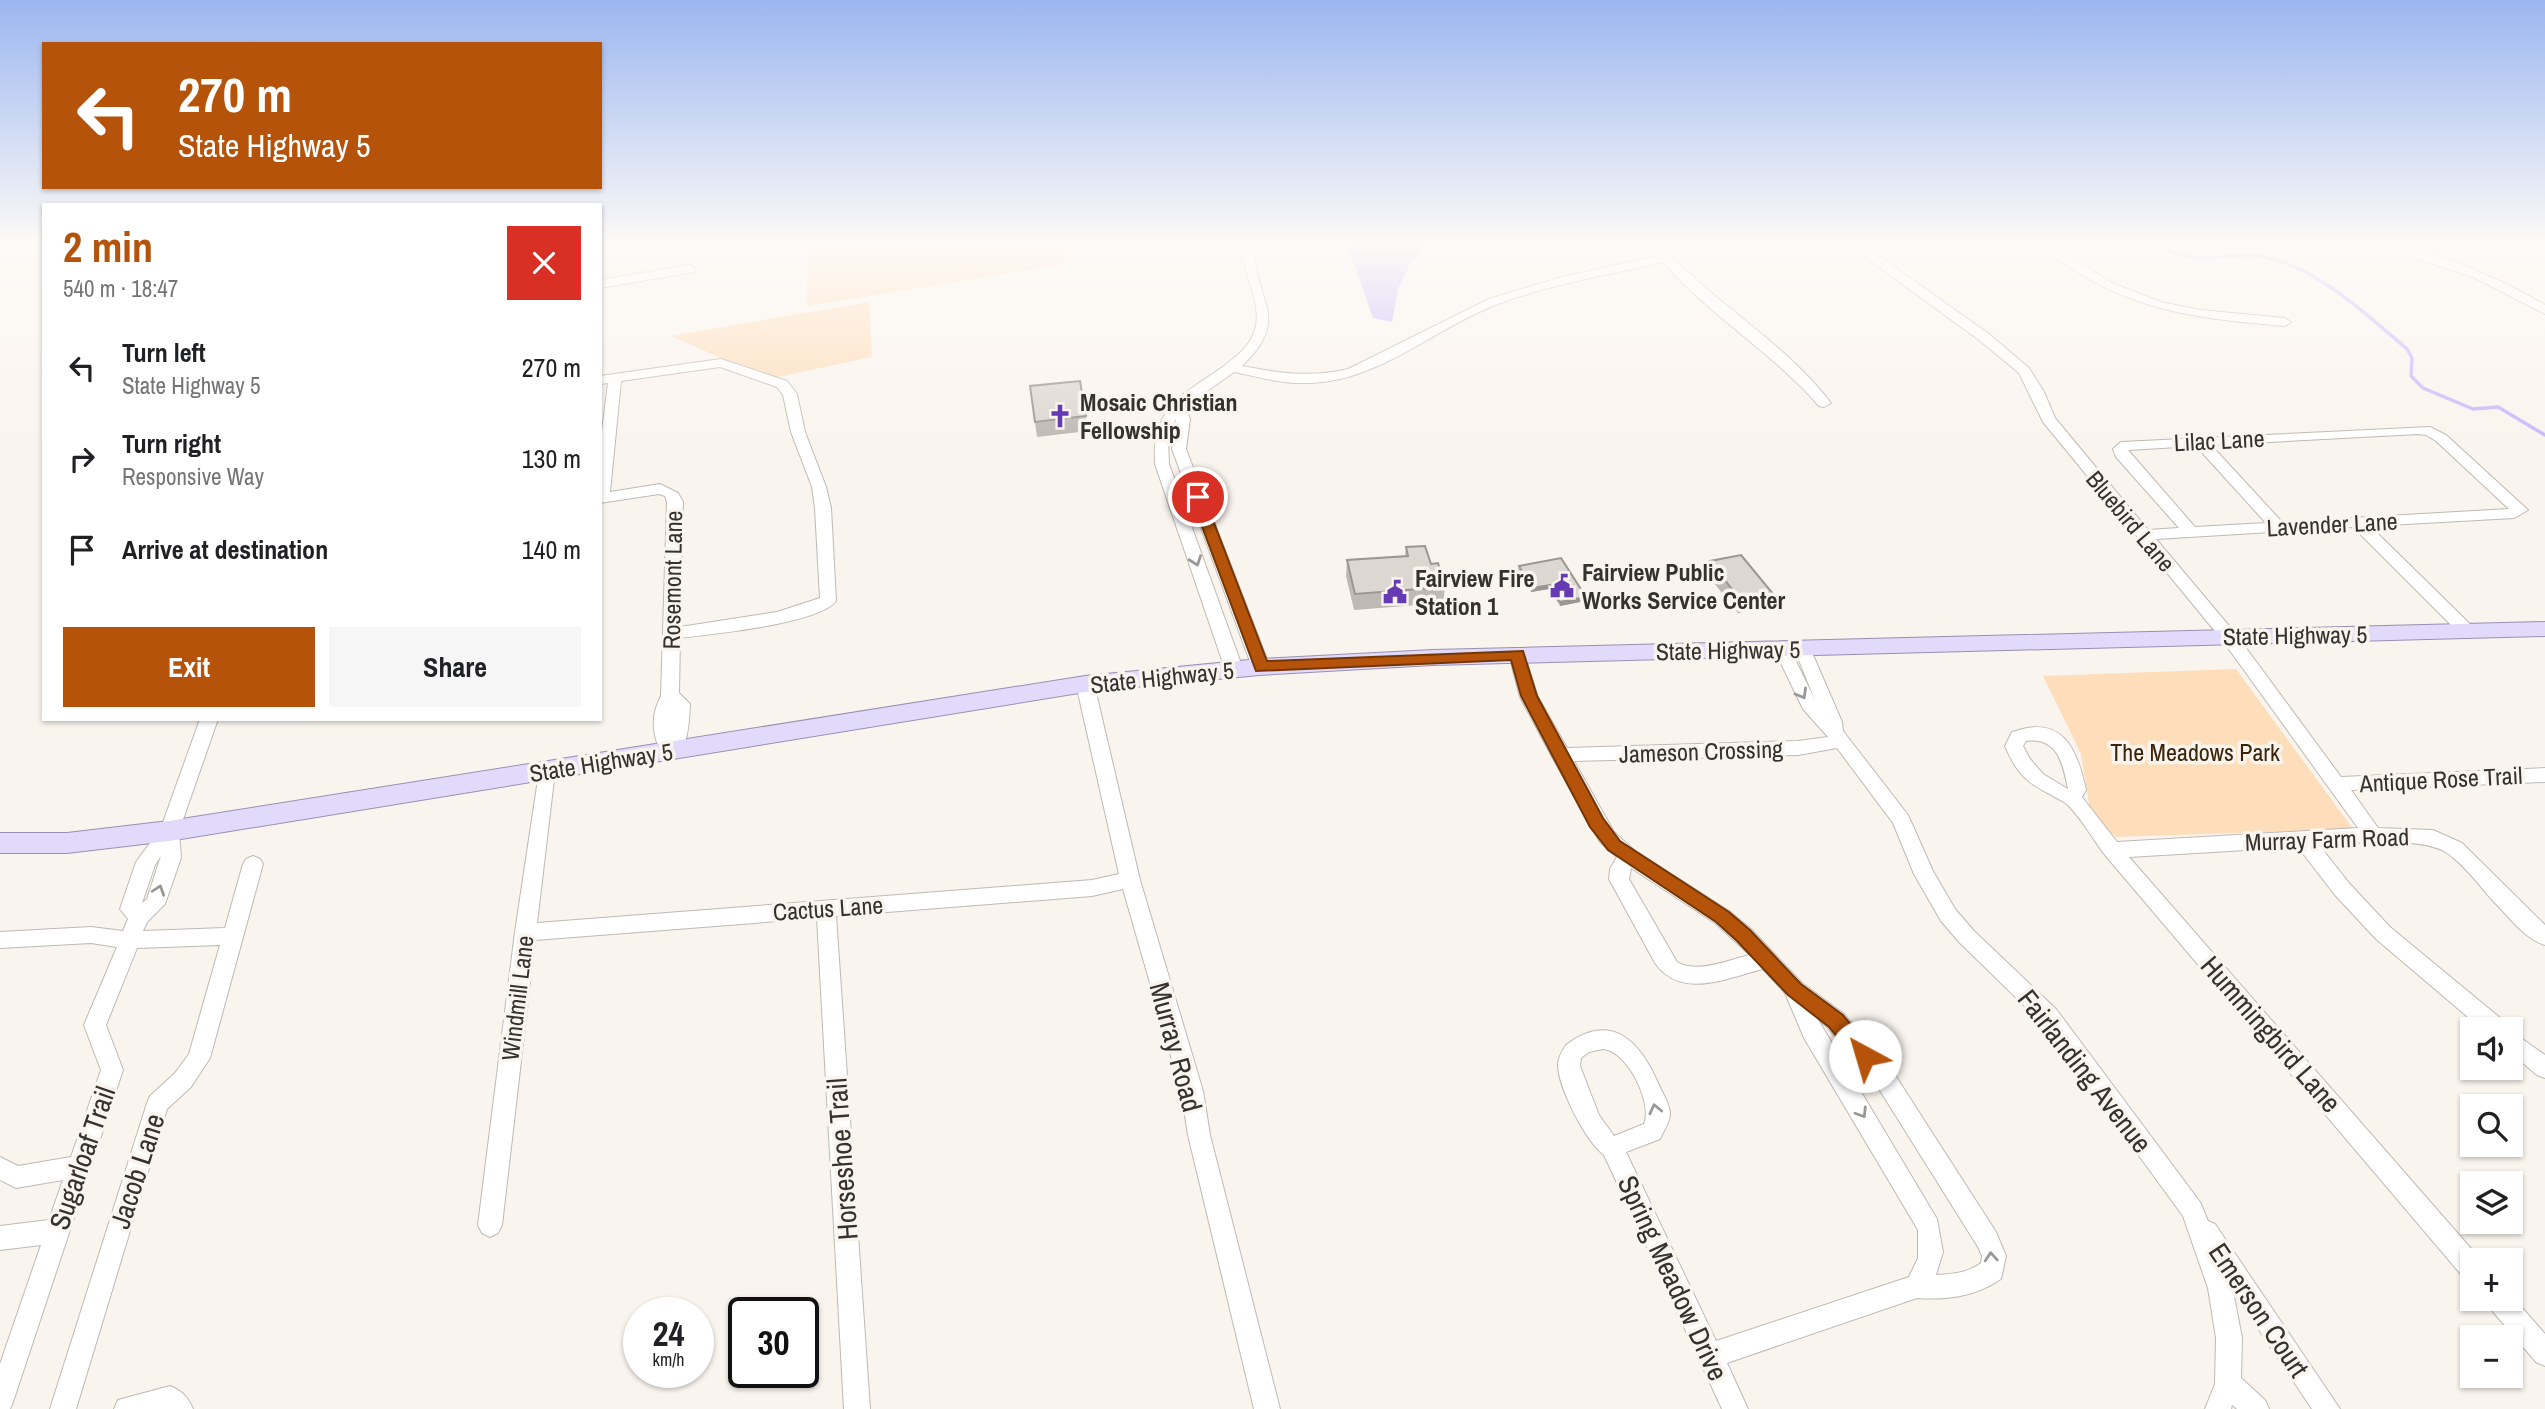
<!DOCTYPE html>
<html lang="en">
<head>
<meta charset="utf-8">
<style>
	body { margin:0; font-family:"Archivo Narrow",sans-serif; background:#f6f6f6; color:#202124; height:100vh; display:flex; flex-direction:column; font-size:26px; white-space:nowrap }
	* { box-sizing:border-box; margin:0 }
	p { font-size:23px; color:#757577 }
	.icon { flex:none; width:38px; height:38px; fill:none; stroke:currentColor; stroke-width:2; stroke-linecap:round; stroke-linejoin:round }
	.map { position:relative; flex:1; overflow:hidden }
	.drawer { position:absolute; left:42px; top:203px; width:560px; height:518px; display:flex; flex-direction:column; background:#fff; border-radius:0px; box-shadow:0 2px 5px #0004 }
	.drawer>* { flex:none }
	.top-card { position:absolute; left:42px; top:42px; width:560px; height:147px; border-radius:0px; box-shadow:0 2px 5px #0004; background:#b45309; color:#fff; overflow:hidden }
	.controls { position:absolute; left:2460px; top:1017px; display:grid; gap:14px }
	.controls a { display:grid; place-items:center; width:63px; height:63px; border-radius:0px; background:#fff; box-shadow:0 2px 5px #0004; font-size:35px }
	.speed { position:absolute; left:623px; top:1297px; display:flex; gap:14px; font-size:35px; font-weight:700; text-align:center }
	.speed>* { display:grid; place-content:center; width:91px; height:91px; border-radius:50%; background:#fff; box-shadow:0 2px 5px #0004; line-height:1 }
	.speed small { font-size:18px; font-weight:400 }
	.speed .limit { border:4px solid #111; border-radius:10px; background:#fff; color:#111 }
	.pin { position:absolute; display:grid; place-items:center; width:60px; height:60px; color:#fff; margin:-30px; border:4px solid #fff; border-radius:50%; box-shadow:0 2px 7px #0007 }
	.me { position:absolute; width:77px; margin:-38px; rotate:321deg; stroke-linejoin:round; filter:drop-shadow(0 0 5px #0008) }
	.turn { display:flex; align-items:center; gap:24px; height:147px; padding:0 21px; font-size:32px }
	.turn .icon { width:91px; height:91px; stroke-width:2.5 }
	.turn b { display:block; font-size:49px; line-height:60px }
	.round { display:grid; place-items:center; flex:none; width:74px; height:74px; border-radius:0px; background:#f6f6f6 }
	.overview { display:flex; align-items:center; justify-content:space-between; height:119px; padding:0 21px }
	h1 { font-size:42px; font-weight:800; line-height:52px; color:#b45309 }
	.button { display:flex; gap:14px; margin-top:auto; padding:14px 21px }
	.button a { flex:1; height:80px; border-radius:0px; background:#b45309; color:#fff; font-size:28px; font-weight:800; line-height:80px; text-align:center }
	.button a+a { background:#f6f6f6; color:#202124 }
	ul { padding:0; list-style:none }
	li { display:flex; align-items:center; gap:21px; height:91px; padding:0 21px }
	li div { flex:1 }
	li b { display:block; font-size:26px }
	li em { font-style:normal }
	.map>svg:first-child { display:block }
	.green { fill:#feddba }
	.water { fill:#c9b9fc }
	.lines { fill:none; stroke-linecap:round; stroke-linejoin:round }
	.stream { stroke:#c9b9fc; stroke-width:3.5 }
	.minor-casing { stroke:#bfb9b3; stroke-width:2 }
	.major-casing { stroke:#9890b1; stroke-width:2 }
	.minor { fill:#fff; fill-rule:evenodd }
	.major { fill:#e2dafa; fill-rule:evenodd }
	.wall { fill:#beb9b4 }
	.shaded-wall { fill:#9b9692 }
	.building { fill:#ddd7d1; stroke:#9b9692; stroke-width:2 }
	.oneway { stroke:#9a9897 }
	.route { fill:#b45309; stroke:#753606; stroke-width:2 }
	.labels { text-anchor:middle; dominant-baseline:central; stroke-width:7; stroke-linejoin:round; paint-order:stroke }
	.poi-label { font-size:24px; font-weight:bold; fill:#34322f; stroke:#faf4ee; text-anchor:start }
	.street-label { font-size:24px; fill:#34322f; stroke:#faf4ee }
	.park-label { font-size:24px; fill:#3a250b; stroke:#faf4ee }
	.near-street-label { font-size:28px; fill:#34322f; stroke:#faf4ee }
</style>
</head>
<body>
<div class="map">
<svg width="2545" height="1409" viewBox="0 0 2545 1409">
	<rect width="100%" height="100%" fill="#faf4ee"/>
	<g class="green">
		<path d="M808,245H1062L1067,264L807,306Z"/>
		<path d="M869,302L872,357L768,379L671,336Z"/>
		<path d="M2236,669L2353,829L2116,837L2091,815L2081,754L2043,676Z"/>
	</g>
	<path class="water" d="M1345,245H1430L1411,262L1398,289L1392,322L1373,318L1355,266Z"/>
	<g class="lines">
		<path class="stream" d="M2161,245C2167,248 2174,254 2180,255C2201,262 2238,253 2262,257C2315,265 2367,315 2407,349L2412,358L2411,376L2423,388L2473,409L2498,407L2545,435"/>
		<g class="minor-casing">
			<g id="minor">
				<path d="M1242,245H1254C1252,298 1294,317 1242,366C1278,373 1312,378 1348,369L1489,299L1562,277L1658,256L1649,245H1662C1712,303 1784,341 1831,403L1824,407L1819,406C1772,352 1710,316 1663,262C1608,275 1551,284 1498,304C1434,328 1379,382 1308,383C1283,384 1258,377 1234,372L1185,407L1190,419L1186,449L1270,667L1267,671L1261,673L1252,667L1172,449L1176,418L1168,439L1169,464L1243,669L1234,675L1225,669L1155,464C1152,405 1182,396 1224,366C1235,357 1247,349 1253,335C1266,307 1241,274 1242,245Z"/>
				<path d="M1849,245H1863L1989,334L2029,368L2044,392L2055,418L2148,530L2179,528L2116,457L2113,449L2121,442L2430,427L2446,435L2528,510L2514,518L2370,526L2473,627L2475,631L2473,635H2461L2353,527L2156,539L2235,633L2341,777L2545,768V782L2351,790L2378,828L2433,830L2462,843L2545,925V945C2525,939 2510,918 2496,904C2481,888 2465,865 2447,853C2422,836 2350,843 2319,845L2349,883L2390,927L2505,1022L2508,1029H2482L2376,939L2335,895L2298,847L2129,857L2481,1260H2473V1281L2464,1278L2105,855C2095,842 2076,810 2064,802C2032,784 2021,783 2005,746L2012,732C2062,714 2077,748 2086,790L2082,797L2117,842L2358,828L2223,641L2043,422L2019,373L1979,340ZM2418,434L2426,435L2436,441L2509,509L2282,522L2211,445ZM2196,446L2266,523L2195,527L2128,450ZM2026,741C2058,737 2063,764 2068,789L2043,774L2030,759L2023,746Z"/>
				<path d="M2037,245H2052L2112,283L2161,302L2200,310L2285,318L2291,322L2285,326C2204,319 2138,313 2068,266C2058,259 2046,254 2037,245Z"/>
				<path d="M2373,245C2427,245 2499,278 2545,305V314L2473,277Z"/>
				<path d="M690,265L696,269L694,272L600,288V280Z"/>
				<path d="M721,359L787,381L797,394L805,432L826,487L831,508L836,601C819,624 711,634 680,638L679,693L690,704C689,720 689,764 663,756C652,736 650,716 661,696L667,502L665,496L659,494L600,503V447L608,383L600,384V376ZM720,367L777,387L783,395L791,432L812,487L815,508L820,598L777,612L680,627L683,502L678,493L660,484L610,492L621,381Z"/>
				<path d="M1802,642L1810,648L1842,722L1843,731L1908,815L1933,871L1955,909L1974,931L2056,1009L2200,1202L2208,1221L2215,1224L2340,1409H2312L2233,1291L2242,1338L2241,1378L2265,1400L2269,1409H2237L2232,1405L2231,1409H2205L2215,1384L2216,1338L2208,1288L2183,1216L2042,1023L1960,943L1941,921L1914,874L1893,823L1837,748L1798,755L1574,761L1614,832L1635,851L1729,911L1751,929L1802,983L1844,1014L1895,1075L1996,1232L2006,1256L2001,1279C1975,1297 1947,1300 1917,1298L1727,1363L1748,1409H1722L1604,1155C1586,1142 1558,1087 1558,1065C1558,1058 1562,1051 1566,1045C1611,1011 1640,1041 1658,1083C1662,1092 1670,1104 1670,1114C1670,1122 1663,1132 1660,1139L1626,1152L1716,1341L1909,1277L1918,1258V1230L1804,1038L1785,993L1763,969C1727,978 1681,1000 1655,963L1609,879L1610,869L1617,857L1600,842L1551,755L1520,697L1509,655L1517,649L1523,651L1538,697L1567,748L1798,741L1828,737L1803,709L1774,649L1776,645H1788L1815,700L1794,648ZM1631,868L1715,923L1750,955C1728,960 1698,974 1677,962L1629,879ZM1817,1018L1828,1028L1879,1089L1978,1247L1982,1256L1981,1263C1968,1273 1952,1274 1936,1275L1943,1252L1937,1219ZM1603,1049C1628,1051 1653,1104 1644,1124L1614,1136L1599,1115L1580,1066L1581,1058L1589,1052Z"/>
				<path d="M1085,678L1094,684L1140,880L1203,1091L1210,1135L1280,1409H1254L1188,1135L1181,1091L1123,889L1092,896L836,916L870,1409H844L817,918L535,940L502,1225L498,1233L490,1237L482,1233L478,1225L515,932L540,766H552L555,771L537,923L1092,880L1119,874L1076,684Z"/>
				<path d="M200,719H218L179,831L181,858L165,904L147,922L143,931L225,928L243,864L246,859L253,856L260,859L263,864L210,1058L191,1087L167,1109L76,1409H50L147,1103L150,1096L175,1073L189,1054L220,945L137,948L106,1025L123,1070L13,1402L10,1409H0V1364L41,1245L0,1250V1226L49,1220L63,1180L16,1188L0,1180V1157L18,1166L71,1157L101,1070L84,1025L117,947L91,943L0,948V932L91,927L123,931L128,919L120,909L136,862L161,828ZM161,856L147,899L142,903L155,865Z"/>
				<path d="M2511,1031L2545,1055V1078L2537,1075L2511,1053Z"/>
				<path d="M2511,1295L2545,1334V1366L2536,1362L2489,1307L2486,1298H2511Z"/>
				<path d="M170,1386C182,1391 188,1397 193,1409H114L118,1400Z"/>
			</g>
		</g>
		<g class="major-casing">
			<path id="major" d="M2545,622V636L1433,665L1259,675L1085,692L169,841L67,853H0V833H67L169,821L1085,676L1259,659L1433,650Z"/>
		</g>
		<use href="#minor" class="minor"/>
		<use href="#major" class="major"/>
	</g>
	<g class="wall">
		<path d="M1030,386L1086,416L1088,431L1037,437Z"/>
		<path d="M1406,547L1431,564L1445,587L1443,603L1354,610L1346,576L1347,560L1405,556Z"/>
		<path d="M1710,561L1770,606L1738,613L1706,573Z"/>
		<path d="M1519,566L1586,597L1585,601L1560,606L1549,589L1531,592L1518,570Z"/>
	</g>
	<g class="shaded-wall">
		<path d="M1550,585L1549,589L1531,592L1532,588Z"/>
		<path d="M1774,595L1770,606L1738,613L1742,602Z"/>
		<path d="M1586,597L1585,601L1560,606V602Z"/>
	</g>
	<g class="building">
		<path d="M1080,381L1086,416L1035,422L1030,386Z"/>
		<path d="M1425,546L1431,564L1438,563L1445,587L1355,594L1347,560L1408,556L1406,547Z"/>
		<path d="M1741,555L1774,595L1742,602L1710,561Z"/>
		<path d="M1561,558L1586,597L1560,602L1550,585L1532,588L1519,566Z"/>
	</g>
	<defs><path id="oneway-chevron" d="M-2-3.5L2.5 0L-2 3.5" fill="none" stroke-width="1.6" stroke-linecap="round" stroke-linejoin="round" transform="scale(1.75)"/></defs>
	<g class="oneway">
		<use href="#oneway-chevron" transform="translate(1196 561) rotate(70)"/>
		<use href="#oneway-chevron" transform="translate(1802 694) rotate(60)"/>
		<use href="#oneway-chevron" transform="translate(159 890) rotate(-71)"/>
		<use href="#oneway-chevron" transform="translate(1655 1109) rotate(-103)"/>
		<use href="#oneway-chevron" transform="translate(1862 1113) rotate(58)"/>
		<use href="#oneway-chevron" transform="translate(1991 1257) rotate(-94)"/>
	</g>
	<linearGradient id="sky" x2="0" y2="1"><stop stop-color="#9bb6f0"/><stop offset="0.55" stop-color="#fdfaf7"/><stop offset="1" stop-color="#fdfaf7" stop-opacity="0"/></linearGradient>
	<rect width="2545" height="442" fill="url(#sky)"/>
	<path class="route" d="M1198,493L1204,497L1267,661L1523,651L1537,696L1603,818L1620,841L1729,912L1750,930L1801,984L1843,1015L1872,1050L1875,1056L1872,1062L1865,1065L1858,1062L1829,1027L1788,995L1737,941L1716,922L1608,850L1590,827L1521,696L1511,660L1256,671L1191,497Z"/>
	<defs>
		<g id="church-bare" transform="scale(1.89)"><path d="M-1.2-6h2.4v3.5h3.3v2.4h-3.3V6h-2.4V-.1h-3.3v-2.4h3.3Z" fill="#653ab2" stroke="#faf4ee" stroke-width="2.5" paint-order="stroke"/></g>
		<g id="civic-bare" transform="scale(1.89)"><path d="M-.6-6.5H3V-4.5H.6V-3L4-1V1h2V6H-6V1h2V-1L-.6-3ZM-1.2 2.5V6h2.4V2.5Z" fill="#653ab2" stroke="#faf4ee" stroke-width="2.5" paint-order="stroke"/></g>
	</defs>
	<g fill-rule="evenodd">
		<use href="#church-bare" x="1060" y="416"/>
		<use href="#civic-bare" x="1562" y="586"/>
		<use href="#civic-bare" x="1395" y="592"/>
	</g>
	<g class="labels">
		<g class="poi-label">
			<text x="1080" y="402">Mosaic Christian<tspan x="1080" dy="28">Fellowship</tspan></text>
			<text x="1582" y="572">Fairview Public<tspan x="1582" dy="28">Works Service Center</tspan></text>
			<text x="1415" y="578">Fairview Fire<tspan x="1415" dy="28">Station 1</tspan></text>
		</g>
		<g class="street-label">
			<text transform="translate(2219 440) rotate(-3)">Lilac Lane</text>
			<text transform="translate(2131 521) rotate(50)">Bluebird Lane</text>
			<text transform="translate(2332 524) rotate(-3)">Lavender Lane</text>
			<text transform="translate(672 580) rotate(-89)">Rosemont Lane</text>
			<text transform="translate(2295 635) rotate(-1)">State Highway 5</text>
			<text transform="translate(1728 650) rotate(-1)">State Highway 5</text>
			<text transform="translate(1162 677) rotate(-6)">State Highway 5</text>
			<text transform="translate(1701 751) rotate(-2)">Jameson Crossing</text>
			<text transform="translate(601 762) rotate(-9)">State Highway 5</text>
			<text transform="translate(2441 779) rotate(-3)">Antique Rose Trail</text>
			<text transform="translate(2327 839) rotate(-2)">Murray Farm Road</text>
			<text transform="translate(828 908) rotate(-4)">Cactus Lane</text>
			<text transform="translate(517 998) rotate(-83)">Windmill Lane</text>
		</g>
		<g class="park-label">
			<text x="2195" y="752">The Meadows Park</text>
		</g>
		<g class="near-street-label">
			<text transform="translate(2271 1034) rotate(49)">Hummingbird Lane</text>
			<text transform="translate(1176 1047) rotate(75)">Murray Road</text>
			<text transform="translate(2085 1071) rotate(52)">Fairlanding Avenue</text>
			<text transform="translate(82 1158) rotate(-71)">Sugarloaf Trail</text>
			<text transform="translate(842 1159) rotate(-94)">Horseshoe Trail</text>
			<text transform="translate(137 1171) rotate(-72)">Jacob Lane</text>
			<text transform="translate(1673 1278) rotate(65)">Spring Meadow Drive</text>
			<text transform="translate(2259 1310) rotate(56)">Emerson Court</text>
		</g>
	</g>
</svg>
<div class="controls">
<a><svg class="icon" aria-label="sound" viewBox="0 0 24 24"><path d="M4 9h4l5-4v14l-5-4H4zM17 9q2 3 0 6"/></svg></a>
<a><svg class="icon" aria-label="search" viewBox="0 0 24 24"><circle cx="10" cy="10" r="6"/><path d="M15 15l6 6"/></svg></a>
<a><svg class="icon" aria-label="layers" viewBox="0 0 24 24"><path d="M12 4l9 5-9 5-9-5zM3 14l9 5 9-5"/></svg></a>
<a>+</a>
<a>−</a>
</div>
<div class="speed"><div>24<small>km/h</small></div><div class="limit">30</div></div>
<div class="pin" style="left:1198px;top:497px;background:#d93025"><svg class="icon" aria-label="arrive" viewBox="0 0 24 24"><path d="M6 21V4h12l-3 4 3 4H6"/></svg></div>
<svg class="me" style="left:1865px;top:1056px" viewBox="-20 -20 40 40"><circle r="19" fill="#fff"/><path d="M0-13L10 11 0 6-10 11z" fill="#b45309"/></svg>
<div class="top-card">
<div class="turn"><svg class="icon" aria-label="left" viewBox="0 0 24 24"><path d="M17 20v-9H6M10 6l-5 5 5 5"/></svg><div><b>270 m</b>State Highway 5</div></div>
</div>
<section class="drawer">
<div class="overview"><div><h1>2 min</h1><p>540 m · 18:47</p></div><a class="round" style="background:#d93025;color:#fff"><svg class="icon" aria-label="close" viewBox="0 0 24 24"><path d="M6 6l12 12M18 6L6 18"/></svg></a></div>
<ul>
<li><svg class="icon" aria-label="left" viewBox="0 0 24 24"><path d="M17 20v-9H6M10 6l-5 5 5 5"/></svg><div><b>Turn left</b><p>State Highway 5</p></div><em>270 m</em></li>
<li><svg class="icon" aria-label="right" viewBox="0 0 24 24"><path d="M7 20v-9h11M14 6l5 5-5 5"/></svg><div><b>Turn right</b><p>Responsive Way</p></div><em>130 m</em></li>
<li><svg class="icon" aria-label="arrive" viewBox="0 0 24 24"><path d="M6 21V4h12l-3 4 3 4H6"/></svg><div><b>Arrive at destination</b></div><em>140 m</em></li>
</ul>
<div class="button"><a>Exit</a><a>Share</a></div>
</section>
</div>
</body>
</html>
